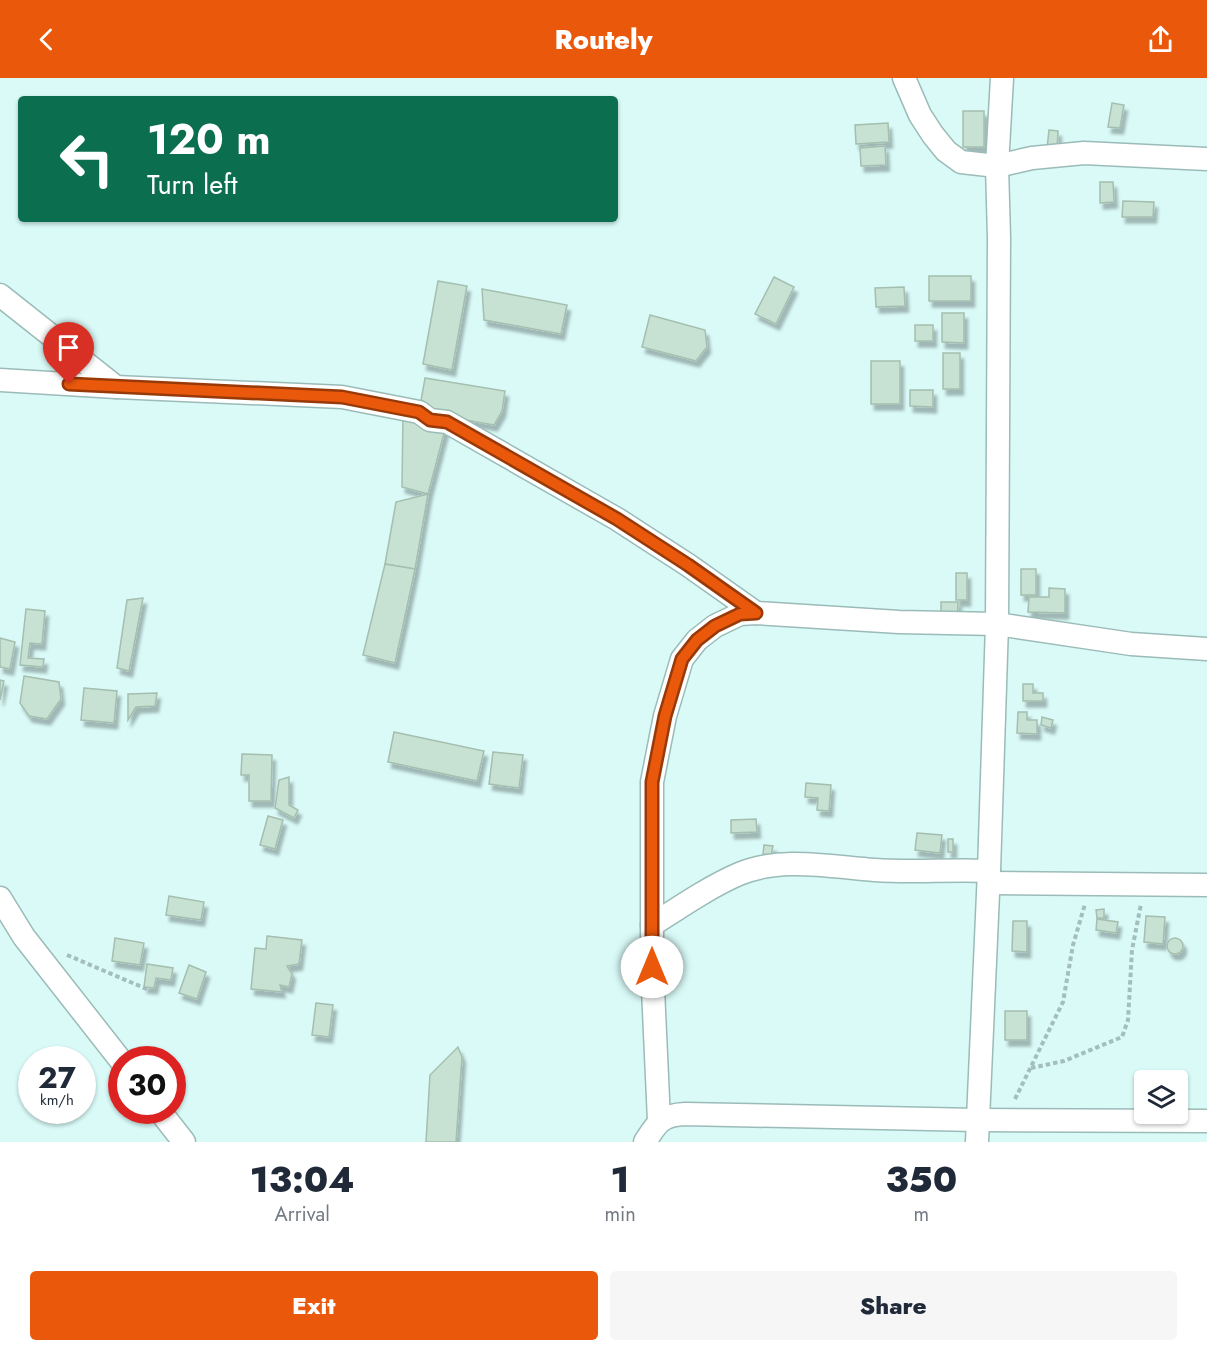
<!DOCTYPE html>
<html lang="en">
<head>
<meta charset="utf-8">
<style>
	body { margin:0; font-family:Jost,sans-serif; background:#f6f6f7; color:#1f2937; height:100vh; display:flex; flex-direction:column; font-size:22px; white-space:nowrap }
	* { box-sizing:border-box; margin:0 }
	p { font-size:20px; color:#747a83 }
	.icon { flex:none; width:33px; height:33px; fill:none; stroke:currentColor; stroke-width:2; stroke-linecap:round; stroke-linejoin:round }
	.map { position:relative; height:1064px; overflow:hidden }
	.drawer { display:flex; flex-direction:column; background:#fff; flex:1 }
	.drawer>* { flex:none }
	.banner { position:absolute; left:18px; top:18px; width:600px; height:126px; border-radius:6px; box-shadow:0 2px 4px #0004; background:#0b6e4f; color:#fff; overflow:hidden }
	.fabs { position:absolute; left:1134px; top:992px; display:grid; gap:12px }
	.fabs a { display:grid; place-items:center; width:54px; height:54px; border-radius:6px; background:#fff; box-shadow:0 2px 4px #0004; font-size:30px }
	.speed { position:absolute; left:18px; top:968px; display:flex; gap:12px; font-size:30px; font-weight:700; text-align:center }
	.speed>* { display:grid; place-content:center; width:78px; height:78px; border-radius:50%; background:#fff; box-shadow:0 2px 4px #0004; line-height:1 }
	.speed small { font-size:15px; font-weight:400 }
	.speed .limit { border:9px solid #d22; background:#fff; color:#111 }
	.pin { position:absolute; display:grid; place-items:center; width:51px; height:51px; color:#fff; margin:-62px -26px; border-radius:50% 50% 50% 0; rotate:-45deg; box-shadow:0 0 6px #0007 }
	.pin .icon { rotate:45deg }
	.me { position:absolute; width:66px; margin:-33px; rotate:0deg; stroke-linejoin:round; filter:drop-shadow(0 0 4px #0008) }
	.turn { display:flex; align-items:center; gap:21px; height:126px; padding:0 30px; font-size:27px }
	.turn .icon { width:78px; height:78px; stroke-width:2.5 }
	.turn b { display:block; font-size:42px; line-height:51px }
	.eta { display:flex; justify-content:space-evenly; align-items:center; height:102px; text-align:center }
	.eta b { font-size:36px; font-weight:800; line-height:42px }
	.primary-button { display:flex; gap:12px; margin-top:auto; padding:12px 30px }
	.primary-button a { flex:1; height:69px; border-radius:6px; background:#ea580c; color:#fff; font-size:24px; font-weight:800; line-height:69px; text-align:center }
	.primary-button a+a { background:#f6f6f7; color:#1f2937 }
	header { display:flex; justify-content:space-between; align-items:center; height:78px; padding:0 30px; background:#ea580c; color:#fff; font-size:27px; font-weight:800 }
	.map>svg:first-child { display:block }
	.building { fill:#c7e1d2; stroke:#a4beaf; stroke-width:1.5; filter:url(#shadow) }
	.lines { fill:none; stroke-linecap:round; stroke-linejoin:round }
	.minor-casing { stroke:#9bbbb8; stroke-width:25 }
	.path { stroke:#a3bebb; stroke-width:4; stroke-dasharray:4.5 3; stroke-linecap:butt }
	.minor { stroke:#fff; stroke-width:22 }
	.route-casing { stroke:#983908; stroke-width:15 }
	.route { stroke:#ea580c; stroke-width:10 }
</style>
</head>
<body>
<header><svg class="icon" aria-label="back" viewBox="0 0 24 24"><path d="M15 5l-7 7 7 7"/></svg>Routely<svg class="icon" aria-label="share" viewBox="0 0 24 24"><path d="M12 15V3M7 8l5-5 5 5M5 13v7h14v-7"/></svg></header>
<div class="map">
<svg width="1207" height="1064" viewBox="0 0 1207 1064">
	<defs>
		<filter id="shadow"><feDropShadow dx="3.5" dy="6" stdDeviation="1.5" flood-color="#0004"/></filter>
	</defs>
	<rect width="100%" height="100%" fill="#d9faf7"/>
	<g class="building">
		<path d="M1112,25L1124,27L1120,50L1108,49Z"/>
		<rect x="963" y="33" width="21" height="36"/>
		<path d="M888,45L889,64L856,66L855,47Z"/>
		<path d="M1049,52L1058,53L1057,71L1047,70Z"/>
		<path d="M885,68L886,87L861,88L860,70Z"/>
		<path d="M1100,104H1113L1114,124L1100,125Z"/>
		<path d="M1123,123L1154,124L1153,139H1122Z"/>
		<rect x="929" y="198" width="42" height="25"/>
		<path d="M774,199L794,209L776,246L755,236Z"/>
		<path d="M438,203L467,208L452,292L423,286Z"/>
		<path d="M904,209L905,228L876,229L875,210Z"/>
		<path d="M482,211L567,227L561,256L484,242Z"/>
		<path d="M942,235H964V265L942,264Z"/>
		<path d="M650,237L705,252L707,269L696,283L642,269Z"/>
		<rect x="915" y="247" width="18" height="16"/>
		<rect x="943" y="275" width="17" height="36"/>
		<rect x="871" y="283" width="29" height="43"/>
		<path d="M425,300L505,313L502,333L494,347L419,334Z"/>
		<path d="M910,312H933V329L910,328Z"/>
		<path d="M403,332L447,344L428,416L402,409Z"/>
		<path d="M428,416L415,491L385,486L396,424Z"/>
		<path d="M385,486L415,491L395,585L363,577Z"/>
		<rect x="1021" y="491" width="15" height="26"/>
		<rect x="956" y="495" width="11" height="27"/>
		<path d="M1049,510L1065,511V535L1028,534L1029,519H1049Z"/>
		<path d="M143,520L129,593L117,590L127,522Z"/>
		<path d="M941,524H958L957,542H941Z"/>
		<path d="M26,531L45,533L42,566L30,565L28,580L44,581L43,589L20,587Z"/>
		<path d="M0,560L15,564L10,591L0,589Z"/>
		<path d="M24,598L59,604L61,621L47,641L29,638L20,625Z"/>
		<path d="M0,602L4,603L0,622Z"/>
		<path d="M1023,606H1033V615H1043V623H1023Z"/>
		<path d="M84,610L117,613L114,645L81,642Z"/>
		<path d="M157,615L155,628L136,629L128,642V616Z"/>
		<path d="M1018,634H1027V642H1037V656L1017,655Z"/>
		<path d="M1042,639L1053,642L1051,650L1041,647Z"/>
		<path d="M394,654L484,673L477,703L388,684Z"/>
		<path d="M493,674L523,677L519,710L489,706Z"/>
		<path d="M242,676L272,677L271,723H249V697H241Z"/>
		<path d="M289,699V727L298,732L294,740L275,730L279,702Z"/>
		<path d="M806,705L831,707L829,733L817,732L818,720L805,719Z"/>
		<path d="M268,738L283,742L275,771L260,767Z"/>
		<path d="M756,741L757,754L731,755V742Z"/>
		<path d="M917,755L942,757L940,775L915,772Z"/>
		<rect x="948" y="761" width="5" height="13"/>
		<path d="M764,767L773,768L771,777L763,776Z"/>
		<path d="M169,818L204,824L201,842L166,837Z"/>
		<path d="M1104,831V840H1097L1096,832Z"/>
		<path d="M1146,838L1165,839L1163,866L1144,864Z"/>
		<path d="M1097,841L1118,844L1116,855L1096,852Z"/>
		<path d="M1013,843H1027V874L1012,873Z"/>
		<path d="M267,858L302,862L299,886L287,888L292,896L289,909L280,907L282,914L251,911L255,870L266,871Z"/>
		<circle cx="1175" cy="868" r="8"/>
		<path d="M115,860L144,865L140,887L112,883Z"/>
		<path d="M147,886L173,890L171,902L156,900L154,910L144,909Z"/>
		<path d="M189,887L206,894L197,921L179,915Z"/>
		<path d="M316,925L333,927L329,959L312,957Z"/>
		<rect x="1005" y="933" width="22" height="29"/>
		<path d="M458,969L462,979L456,1064H426L430,997Z"/>
	</g>
	<g class="lines">
		<g class="minor-casing">
			<g id="minor">
				<path d="M904,0L920,37L933,57L946,73L961,84L997,88L1032,80L1084,75L1207,81"/>
				<path d="M0,217L116,309L342,319L419,334L430,342L447,344L617,441L688,487L756,535"/>
				<path d="M0,302L116,309"/>
				<path d="M989,805L1207,807"/>
				<path d="M0,820L24,859L122,984"/>
				<path d="M652,847C680,829 709,809 739,796C782,778 831,789 875,792C913,795 951,791 989,793"/>
				<path d="M159,1032L184,1064"/>
				<path d="M659,1043L652,889V704L665,638L682,581L697,562L715,548L740,536L756,535L899,544L997,546L1131,566L1207,571"/>
				<path d="M645,1064C657,1045 661,1037 685,1036L977,1042L1207,1043"/>
				<path d="M977,1064L989,793L997,546L999,160L997,88L1002,0"/>
			</g>
		</g>
		<g class="path">
			<path d="M67,877L149,912"/>
			<path d="M1031,990L1064,983L1122,959L1128,942L1132,872L1141,826"/>
			<path d="M1015,1021L1063,924L1073,867L1085,826"/>
		</g>
		<use href="#minor" class="minor"/>
	</g>
	<g class="lines">
		<g class="route-casing">
			<path id="route" d="M69,306L342,319L419,334L430,342L447,344L617,441L688,487L756,535L740,536L715,548L697,562L682,581L665,638L652,704V889"/>
		</g>
		<use href="#route" class="route"/>
	</g>
</svg>
<div class="fabs">
<a><svg class="icon" aria-label="layers" viewBox="0 0 24 24"><path d="M12 4l9 5-9 5-9-5zM3 14l9 5 9-5"/></svg></a>
</div>
<div class="speed"><div>27<small>km/h</small></div><div class="limit">30</div></div>
<div class="pin" style="left:69px;top:306px;background:#d93025"><svg class="icon" aria-label="arrive" viewBox="0 0 24 24"><path d="M6 21V4h12l-3 4 3 4H6"/></svg></div>
<svg class="me" style="left:652px;top:889px" viewBox="-20 -20 40 40"><circle r="19" fill="#fff"/><path d="M0-13L10 11 0 6-10 11z" fill="#ea580c"/></svg>
<div class="banner">
<div class="turn"><svg class="icon" aria-label="left" viewBox="0 0 24 24"><path d="M17 20v-9H6M10 6l-5 5 5 5"/></svg><div><b>120 m</b>Turn left</div></div>
</div>
</div>
<section class="drawer">
<div class="eta">
<div><b>13:04</b><p>Arrival</p></div>
<div><b>1</b><p>min</p></div>
<div><b>350</b><p>m</p></div>
</div>
<div class="primary-button"><a>Exit</a><a>Share</a></div>
</section>
</body>
</html>
